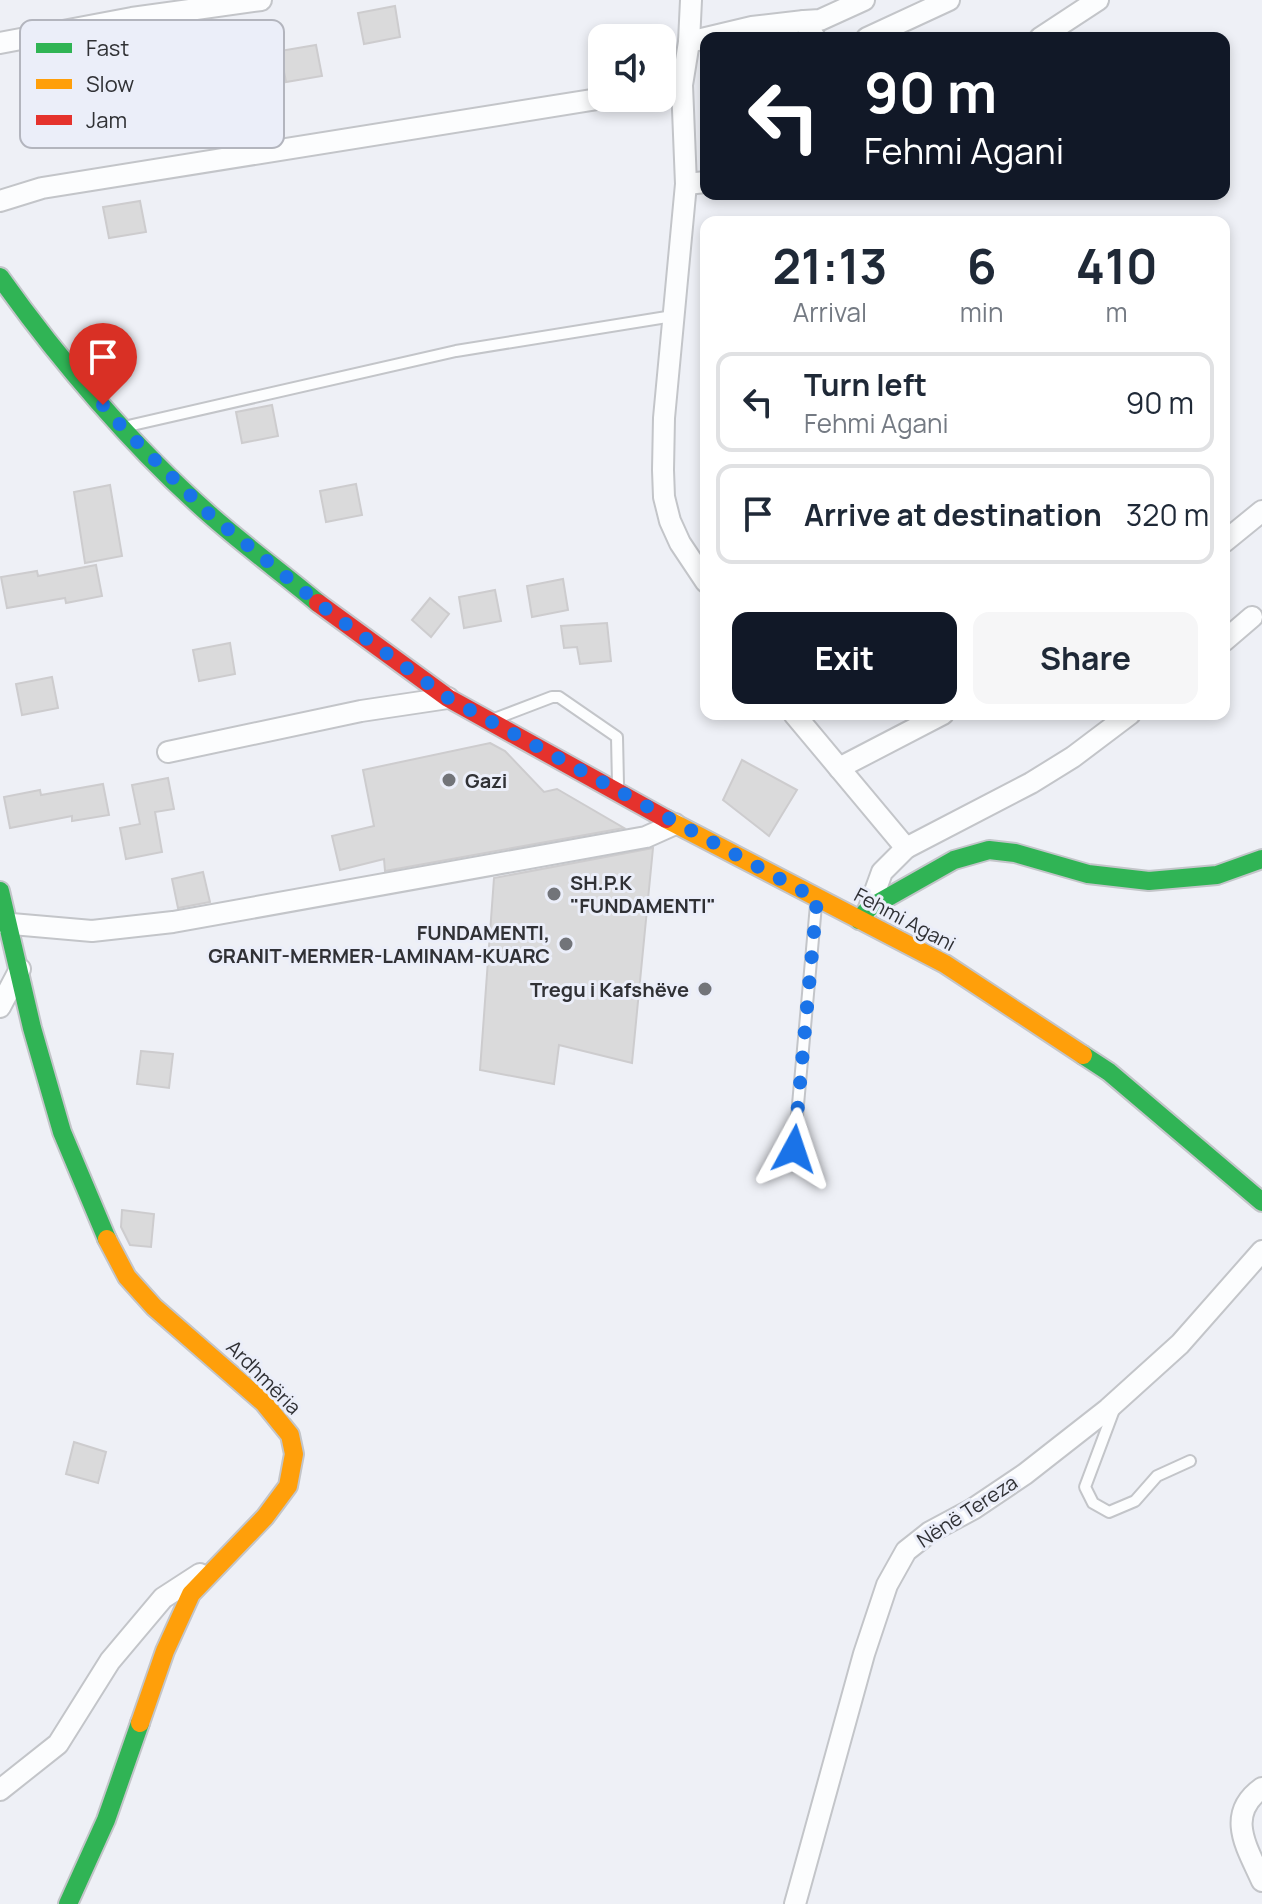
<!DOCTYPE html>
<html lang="en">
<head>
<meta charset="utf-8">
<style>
	body { margin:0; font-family:Manrope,sans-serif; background:#f6f6f7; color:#1f2937; height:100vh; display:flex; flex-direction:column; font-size:30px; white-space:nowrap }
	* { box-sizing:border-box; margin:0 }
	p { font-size:26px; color:#747a83 }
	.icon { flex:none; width:44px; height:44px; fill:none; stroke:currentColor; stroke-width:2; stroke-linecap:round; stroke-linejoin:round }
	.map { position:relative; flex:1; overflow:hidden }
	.panel { position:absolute; left:700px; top:216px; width:530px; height:504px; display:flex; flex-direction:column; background:#fff; border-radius:16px; box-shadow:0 4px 12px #0003 }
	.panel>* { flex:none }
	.banner { position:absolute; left:700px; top:32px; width:530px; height:168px; border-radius:16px; box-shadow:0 4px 12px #0003; background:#111827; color:#fff; overflow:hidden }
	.fabs { position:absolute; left:588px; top:24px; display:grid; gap:16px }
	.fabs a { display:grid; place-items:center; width:88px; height:88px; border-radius:16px; background:#fff; box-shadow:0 4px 12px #0003; font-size:40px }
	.pin { position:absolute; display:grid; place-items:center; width:68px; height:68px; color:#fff; margin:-82px -34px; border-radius:50% 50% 50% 0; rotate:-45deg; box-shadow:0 0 8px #0007 }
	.pin .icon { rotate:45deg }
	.me { position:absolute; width:88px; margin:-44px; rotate:5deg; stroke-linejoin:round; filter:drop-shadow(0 0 6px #0008) }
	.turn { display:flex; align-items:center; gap:28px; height:168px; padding:0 32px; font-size:36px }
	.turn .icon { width:104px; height:104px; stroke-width:2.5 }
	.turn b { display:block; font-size:56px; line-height:68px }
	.eta { display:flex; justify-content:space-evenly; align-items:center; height:136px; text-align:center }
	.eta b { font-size:48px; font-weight:700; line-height:56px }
	.primary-button { display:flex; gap:16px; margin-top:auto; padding:16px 32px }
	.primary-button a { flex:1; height:92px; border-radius:16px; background:#111827; color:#fff; font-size:32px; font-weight:700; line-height:92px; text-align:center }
	.primary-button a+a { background:#f6f6f7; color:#1f2937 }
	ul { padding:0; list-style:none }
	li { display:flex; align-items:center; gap:24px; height:100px; margin:0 16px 12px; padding:0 16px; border:4px solid #e0e1e3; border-radius:16px }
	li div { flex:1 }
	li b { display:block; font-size:30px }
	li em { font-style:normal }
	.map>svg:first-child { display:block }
	.building { fill:#dadadb; stroke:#cdccce; stroke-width:2 }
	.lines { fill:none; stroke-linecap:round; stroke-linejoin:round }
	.lane-casing { stroke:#c3c5c9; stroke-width:14 }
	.street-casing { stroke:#c3c5c9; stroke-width:24 }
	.fast-casing { stroke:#c3c5c9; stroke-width:22 }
	.slow-casing { stroke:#c3c5c9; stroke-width:22 }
	.jam-casing { stroke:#c3c5c9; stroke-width:22 }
	.lane { stroke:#fcfdfe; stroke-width:10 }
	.street { stroke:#fcfdfe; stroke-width:20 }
	.fast { stroke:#30b455; stroke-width:18 }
	.slow { stroke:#ff9f0a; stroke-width:18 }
	.jam { stroke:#e5322d; stroke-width:18 }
	.route { stroke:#1a73e8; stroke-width:14; stroke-dasharray:0 25.2 }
	.poi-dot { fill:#727479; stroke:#ebeef9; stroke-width:3 }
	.labels { text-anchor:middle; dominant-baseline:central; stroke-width:6; stroke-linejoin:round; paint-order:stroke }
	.poi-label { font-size:20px; font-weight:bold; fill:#303135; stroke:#ebeef9; text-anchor:start }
	.street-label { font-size:20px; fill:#303135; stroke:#ebeef9 }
	.key { fill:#ebeef9; stroke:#b3b5be; stroke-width:2 }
	.key-label { font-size:22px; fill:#303135 }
</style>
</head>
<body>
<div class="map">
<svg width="1262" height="1904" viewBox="0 0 1262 1904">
	<rect width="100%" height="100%" fill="#eef0f6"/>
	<g class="building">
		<path d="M395,6L400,37L364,44L358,13Z"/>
		<path d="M316,45L322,76L286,82L280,51Z"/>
		<path d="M140,201L146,232L109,238L103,207Z"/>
		<path d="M272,405L278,436L242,443L236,412Z"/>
		<path d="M356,484L362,515L326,522L320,491Z"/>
		<path d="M110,485L122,556L85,563L74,492Z"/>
		<path d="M96,565L102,596L66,603L65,598L7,608L1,577L37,571L38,576Z"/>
		<path d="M563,579L568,610L532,617L527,586Z"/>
		<path d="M495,590L501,621L464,628L459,597Z"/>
		<path d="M430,598L449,614L431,637L412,620Z"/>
		<path d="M607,623L611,661L580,664L577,647L564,648L561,626Z"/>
		<path d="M230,643L235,674L199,681L193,650Z"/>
		<path d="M52,677L58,708L22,715L16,684Z"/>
		<path d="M490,743L505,751L544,792L557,789L624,828L385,871L384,859L340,870L332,836L374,826L363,770Z"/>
		<path d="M742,760L797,790L769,836L723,800Z"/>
		<path d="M168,778L174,809L155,812L162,852L126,859L120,828L140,824L132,785Z"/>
		<path d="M103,784L109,815L72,821V816L10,828L4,797L40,790L41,795Z"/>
		<path d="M653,848L632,1063L559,1045L554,1084L480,1070L494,878Z"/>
		<path d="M203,872L210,902L178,908L172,879Z"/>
		<path d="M141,1051L173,1054L169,1088L137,1084Z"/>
		<path d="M122,1210L154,1214L151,1247L130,1245L121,1227Z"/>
		<path d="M74,1442L106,1452L98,1483L66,1474Z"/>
	</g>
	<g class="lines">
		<g class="lane-casing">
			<g id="lane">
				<path d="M128,426L456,351L673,316"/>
				<path d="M497,718L552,697H559L617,737L618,784"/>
				<path d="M794,1149L816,905"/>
				<path d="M1115,1407L1085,1487L1093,1503L1109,1512L1135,1501L1157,1476L1190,1461"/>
			</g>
		</g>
		<g class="street-casing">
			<g id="street">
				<path d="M691,0L689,42L682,85L686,184L664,418L663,470L664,497L670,521L680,543L706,582"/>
				<path d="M804,21L820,20L864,0"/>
				<path d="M867,38L949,0"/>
				<path d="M1040,38L1098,0"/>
				<path d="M689,42L752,27L804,21L815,38"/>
				<path d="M0,43L132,18L261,0"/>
				<path d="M662,88L682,85"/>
				<path d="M686,184L706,182"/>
				<path d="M0,201L42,188L604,98"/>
				<path d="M1224,542L1262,511"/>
				<path d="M1224,641L1252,617"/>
				<path d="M794,714L906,848"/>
				<path d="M168,752L361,711L448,698"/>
				<path d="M839,768L943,714"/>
				<path d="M869,908L882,872L906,848L1031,783L1073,757L1130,714"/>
				<path d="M0,923L92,931L173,922L646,837L675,824"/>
				<path d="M0,1007L20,969"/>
				<path d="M1262,1788C1224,1815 1248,1849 1262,1881"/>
				<path d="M0,1790L58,1744L110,1661L163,1598L200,1574"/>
				<path d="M795,1904L864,1654L887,1585L906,1551L930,1532L973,1509L1025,1474L1108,1409L1180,1344L1262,1251"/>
			</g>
		</g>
		<g class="fast-casing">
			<g id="fast">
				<path d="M0,277C58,359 134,448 209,514C244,545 282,573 318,603"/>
				<path d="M0,891L32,1028L62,1132L107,1239"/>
				<path d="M859,920L869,908L954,860L989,850L1015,853L1088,874L1149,881L1217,875L1262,859"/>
				<path d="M1083,1055L1109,1072L1262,1202"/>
				<path d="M68,1904L106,1820L140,1723"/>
			</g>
		</g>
		<g class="slow-casing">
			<g id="slow">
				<path d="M666,819L945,964L1083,1055"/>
				<path d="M107,1239L127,1277L154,1307L264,1403L290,1435L294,1454L288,1486L265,1517L191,1594L165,1651L140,1723"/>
			</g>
		</g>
		<g class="jam-casing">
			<path id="jam" d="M318,603L448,698L666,819"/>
		</g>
		<use href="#lane" class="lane"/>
		<use href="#street" class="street"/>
		<use href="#fast" class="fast"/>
		<use href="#slow" class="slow"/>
		<use href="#jam" class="jam"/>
	</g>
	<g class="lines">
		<path class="route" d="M103,405L123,428L208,513L332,614L448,698L817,899L794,1149"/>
	</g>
	<g class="poi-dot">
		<circle cx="449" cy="780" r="8"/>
		<circle cx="554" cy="894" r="8"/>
		<circle cx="566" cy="944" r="8"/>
		<circle cx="705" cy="989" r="8"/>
	</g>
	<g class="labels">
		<g class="poi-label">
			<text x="465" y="780">Gazi</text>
			<text x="570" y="882">SH.P.K<tspan x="570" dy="23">"FUNDAMENTI"</tspan></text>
			<text x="550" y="932" text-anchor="end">FUNDAMENTI,<tspan x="550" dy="23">GRANIT-MERMER-LAMINAM-KUARC</tspan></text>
			<text x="689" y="989" text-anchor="end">Tregu i Kafshëve</text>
		</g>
		<g class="street-label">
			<text transform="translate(905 919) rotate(28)">Fehmi Agani</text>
			<text transform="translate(264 1377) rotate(45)">Ardhmëria</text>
			<text transform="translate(967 1511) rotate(-33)">Nënë Tereza</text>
		</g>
	</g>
	<rect x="20" y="20" width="264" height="128" rx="12" class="key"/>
	<rect x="36" y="43" width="36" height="10" fill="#30b455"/>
	<rect x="36" y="79" width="36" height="10" fill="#ff9f0a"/>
	<rect x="36" y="115" width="36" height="10" fill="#e5322d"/>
	<g class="key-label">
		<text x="86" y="56">Fast</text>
		<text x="86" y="92">Slow</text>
		<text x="86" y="128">Jam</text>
	</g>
</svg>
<div class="fabs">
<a><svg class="icon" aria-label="sound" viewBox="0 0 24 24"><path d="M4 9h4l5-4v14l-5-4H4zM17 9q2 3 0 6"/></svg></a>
</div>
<div class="pin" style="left:103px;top:405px;background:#d93025"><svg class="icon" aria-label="arrive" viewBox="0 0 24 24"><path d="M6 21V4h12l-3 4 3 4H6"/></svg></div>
<svg class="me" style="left:794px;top:1149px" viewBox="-20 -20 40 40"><path d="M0-17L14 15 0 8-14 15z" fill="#1a73e8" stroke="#fff" stroke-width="4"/></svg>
<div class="banner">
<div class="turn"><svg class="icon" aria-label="left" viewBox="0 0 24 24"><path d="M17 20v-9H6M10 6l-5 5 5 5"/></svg><div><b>90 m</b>Fehmi Agani</div></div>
</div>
<section class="panel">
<div class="eta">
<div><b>21:13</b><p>Arrival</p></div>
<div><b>6</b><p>min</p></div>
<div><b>410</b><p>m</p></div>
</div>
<ul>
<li><svg class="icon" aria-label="left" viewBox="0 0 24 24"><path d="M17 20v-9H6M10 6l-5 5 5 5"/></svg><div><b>Turn left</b><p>Fehmi Agani</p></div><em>90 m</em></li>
<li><svg class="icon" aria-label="arrive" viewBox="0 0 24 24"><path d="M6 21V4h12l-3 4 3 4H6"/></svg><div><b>Arrive at destination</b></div><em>320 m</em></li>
</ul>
<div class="primary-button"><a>Exit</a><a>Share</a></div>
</section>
</div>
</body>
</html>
